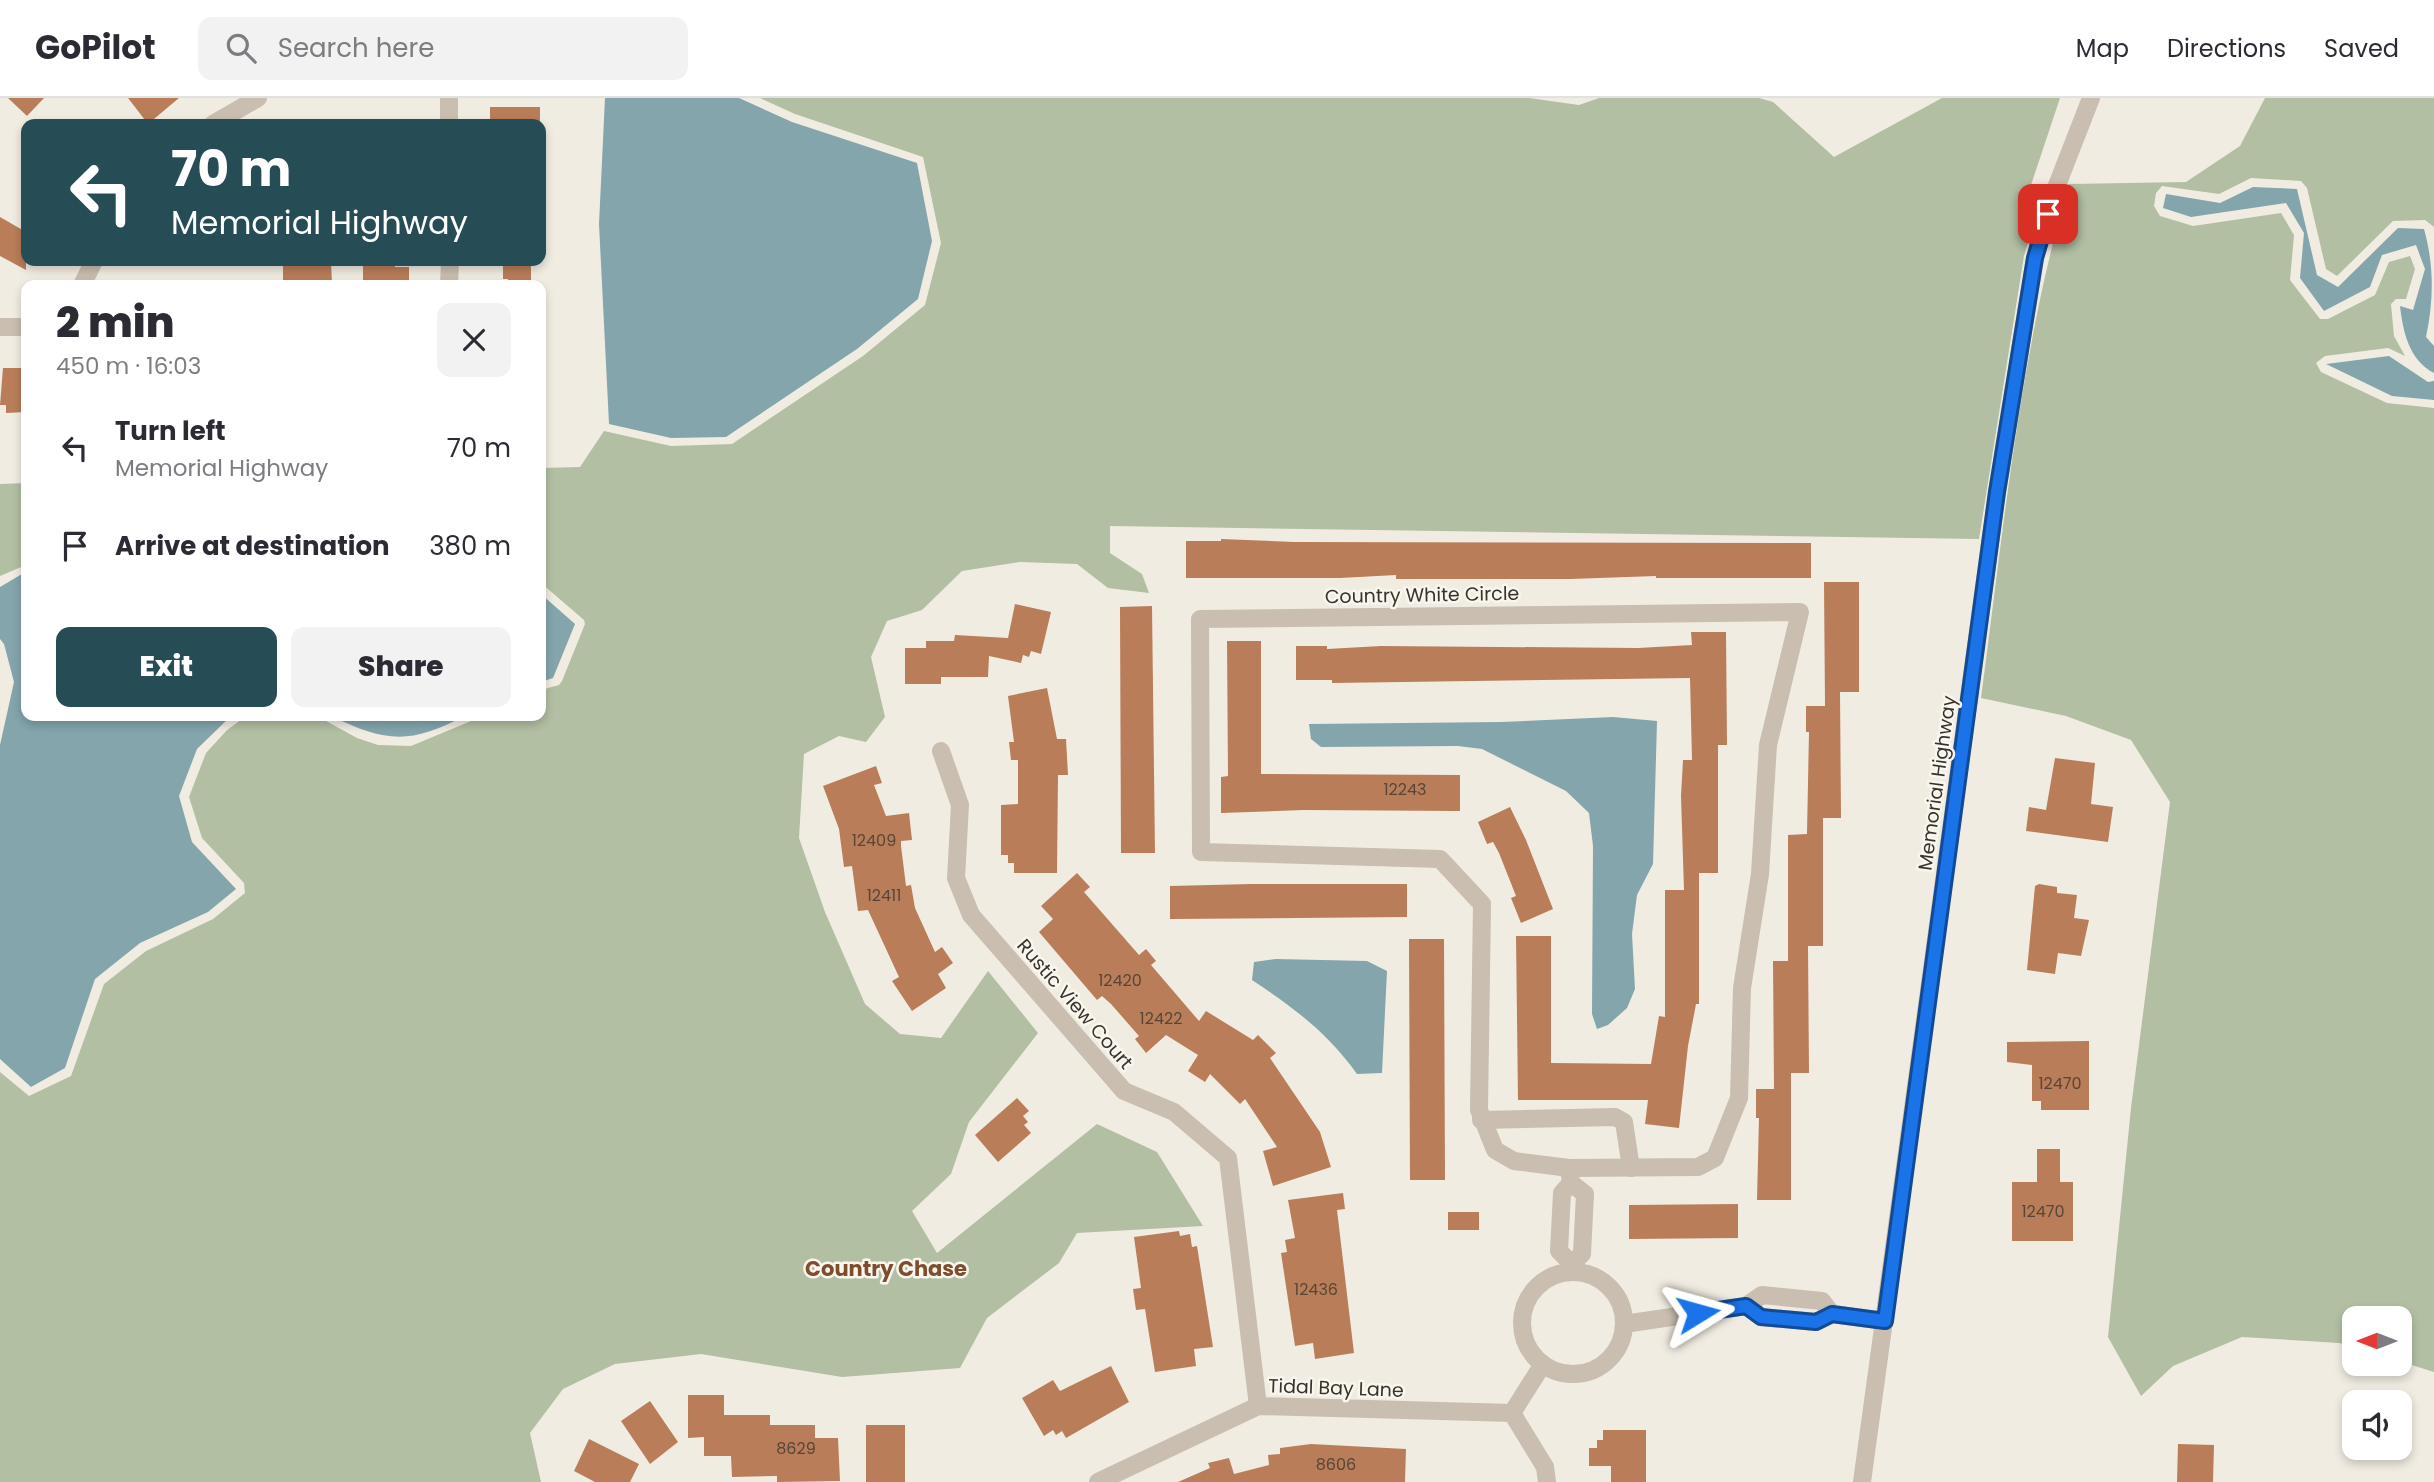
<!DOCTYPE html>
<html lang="en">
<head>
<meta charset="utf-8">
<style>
	body { margin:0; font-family:Poppins,sans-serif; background:#f2f2f3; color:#2b2b33; height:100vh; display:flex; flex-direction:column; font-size:26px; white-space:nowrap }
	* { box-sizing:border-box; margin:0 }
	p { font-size:23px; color:#7c7c81 }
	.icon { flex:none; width:38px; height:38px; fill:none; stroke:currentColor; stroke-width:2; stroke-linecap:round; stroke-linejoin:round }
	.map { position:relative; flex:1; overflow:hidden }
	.panel { position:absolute; left:21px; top:182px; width:525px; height:441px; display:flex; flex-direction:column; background:#fff; border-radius:14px; box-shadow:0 4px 10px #0003 }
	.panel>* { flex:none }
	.hud { position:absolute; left:21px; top:21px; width:525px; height:147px; border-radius:14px; box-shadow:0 4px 10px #0003; background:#264c56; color:#fff; overflow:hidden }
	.needle { width:46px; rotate:270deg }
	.tools { position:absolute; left:2342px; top:1208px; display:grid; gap:14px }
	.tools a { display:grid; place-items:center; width:70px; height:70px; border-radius:14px; background:#fff; box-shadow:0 4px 10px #0003; font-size:35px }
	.pin { position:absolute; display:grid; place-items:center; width:60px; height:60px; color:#fff; margin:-30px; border-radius:14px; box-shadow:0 4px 10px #0006 }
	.me { position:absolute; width:77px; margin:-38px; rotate:82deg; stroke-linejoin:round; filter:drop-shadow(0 0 5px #0008) }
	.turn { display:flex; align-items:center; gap:24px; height:147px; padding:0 35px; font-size:32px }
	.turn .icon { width:91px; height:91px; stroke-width:2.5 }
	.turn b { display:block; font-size:49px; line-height:60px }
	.round { display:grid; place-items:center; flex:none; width:74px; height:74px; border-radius:14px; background:#f2f2f3 }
	.summary { display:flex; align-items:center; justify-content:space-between; height:119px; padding:0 35px }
	h1 { font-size:42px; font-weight:800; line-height:52px }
	.cta { display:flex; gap:14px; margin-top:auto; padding:14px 35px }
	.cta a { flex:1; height:80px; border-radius:14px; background:#264c56; color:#fff; font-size:28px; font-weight:800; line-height:80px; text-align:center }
	.cta a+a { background:#f2f2f3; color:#2b2b33 }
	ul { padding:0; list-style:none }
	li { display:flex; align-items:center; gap:21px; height:98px; padding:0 35px }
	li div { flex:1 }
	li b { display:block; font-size:26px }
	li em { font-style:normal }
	header { display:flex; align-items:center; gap:42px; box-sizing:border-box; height:98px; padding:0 35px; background:#fff; border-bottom:2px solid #e1e1e2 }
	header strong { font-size:33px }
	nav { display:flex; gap:38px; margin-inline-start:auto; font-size:24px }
	.search { width:490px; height:63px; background:#f2f2f3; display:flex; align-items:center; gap:18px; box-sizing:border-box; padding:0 24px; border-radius:14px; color:#7c7c81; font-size:26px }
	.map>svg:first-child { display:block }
	.green { fill:#b2bfa3 }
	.water { fill:#84a5ac }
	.building { fill:#b97d59 }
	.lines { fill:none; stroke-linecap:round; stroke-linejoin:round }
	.minor { stroke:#c9beaf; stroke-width:18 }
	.route-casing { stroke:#114b97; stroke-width:18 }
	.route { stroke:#1a73e8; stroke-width:12 }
	.labels { text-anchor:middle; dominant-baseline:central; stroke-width:5; stroke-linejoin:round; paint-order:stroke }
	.number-label { font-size:16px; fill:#584537 }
	.street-label { font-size:19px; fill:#38322c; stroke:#f9f6ee }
	.neighbourhood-label { font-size:21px; font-weight:bold; fill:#7f4c2e; stroke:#f9f6ee }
</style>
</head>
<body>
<header>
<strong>GoPilot</strong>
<div class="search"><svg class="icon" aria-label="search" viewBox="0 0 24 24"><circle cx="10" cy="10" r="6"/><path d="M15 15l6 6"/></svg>Search here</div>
<nav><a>Map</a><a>Directions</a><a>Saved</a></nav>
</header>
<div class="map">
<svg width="2434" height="1384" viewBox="0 0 2434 1384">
	<rect width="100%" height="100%" fill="#f1ece2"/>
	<g class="green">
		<path d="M760,0H1529L1579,7L1599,0H1759L1773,4L1834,59L1942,0H2060L2030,90L2044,88L2024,158L1979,441L1110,428V455L1142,476L1149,495L1108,490L1077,466L1020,464L962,473L922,512L887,523L871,559L885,619L866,644L839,638L804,656L799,740L825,814L865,906L900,936L941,940L988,873L1038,935L969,1024L951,1076L912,1113L937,1155L1097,1026L1157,1054L1203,1128L1077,1135L1059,1165L987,1220L960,1270L842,1279L701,1256L615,1266L563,1291L530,1335L541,1384H0V974L29,998L71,978L104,886L146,853L213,821L245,795L244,785L202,740L189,699L206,655L227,632L246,618H317L357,640L378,647L411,648L483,618H541V592L559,587L562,583L585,526L584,522L541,485V370L580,369L604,333L671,348L732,346L863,258L925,207L941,145L923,59L795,16Z"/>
		<path d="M2265,0H2434V129L2425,122L2393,123L2337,178L2326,171L2307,90L2301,83L2251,80L2219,96L2162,88L2156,95L2154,108L2160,118L2193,128L2281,115L2294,137L2290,182L2320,221H2328L2375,197L2389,164L2410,158L2415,171L2406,201H2396L2391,206L2394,238L2405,258L2388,250L2325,258L2316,265L2321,274L2387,305L2434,310V1274L2399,1263V1220H2354V1249L2339,1245L2242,1239L2173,1268L2141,1298L2108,1239L2131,1010L2170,704L2131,642L2066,618L1981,600C2004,428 2020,252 2069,86L2186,84L2240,48Z"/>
		<path d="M26,385V467L0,478V386Z"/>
	</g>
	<g class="water">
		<path d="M605,0H739L792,24L917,65L932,143L918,201L857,251L726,339L671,340L609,326L599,126Z"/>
		<path d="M2253,89L2297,91L2317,177L2338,189L2398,130L2424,131C2434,167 2434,201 2426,239L2434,248V275C2409,262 2403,234 2400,208L2413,212L2425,171L2416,147L2382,157L2370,189L2324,213L2300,180L2304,135L2286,105L2191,119L2163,110L2166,96L2220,105Z"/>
		<path d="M2389,258L2428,284L2434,283V302L2392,298L2326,266Z"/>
		<path d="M22,476H26V618H231L197,651L179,698L192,744L236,791L208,814L140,845L95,881L65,970L31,989L0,961V647L14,584L4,546L0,541V489Z"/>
		<path d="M541,496L575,526L553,580L541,584Z"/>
		<path d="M331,618H464C410,647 385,644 331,618Z"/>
		<path d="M1613,619L1657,623L1653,766L1637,797L1632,836L1635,891L1627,910L1608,927L1597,931L1592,916L1593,748L1589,715L1566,693L1482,651L1458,648L1321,649L1311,641L1309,626L1501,624Z"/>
		<path d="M1276,861L1367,863L1387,873L1382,975L1357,976C1327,934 1294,910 1252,882L1254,864Z"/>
	</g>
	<g class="building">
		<path d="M8,0H44L27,18Z"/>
		<path d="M128,0H179L148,26Z"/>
		<rect x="490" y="9" width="50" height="17"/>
		<path d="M0,119L26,134V172L0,158Z"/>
		<path d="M283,163H331L332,186L283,187Z"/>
		<path d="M363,163H395V169H409V187L363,186Z"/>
		<path d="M503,163H531V187H508V181H503Z"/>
		<path d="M3,270H26V314L6,315V307H0Z"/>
		<path d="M1221,441L1294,444L1811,445V480H1656V478L1570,481H1396V477L1340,480H1186V443H1221Z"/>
		<path d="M1824,484H1859V594H1840L1841,720H1823V848H1808L1809,975H1791V1102H1757L1759,1020H1756V991H1774L1773,863H1788V737L1807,736L1809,634H1806V608H1825Z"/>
		<path d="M1015,506L1051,514L1041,556L1031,553L1029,559L1023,557L1021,565L989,558L988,579H941V586H905V550H926V543H954L955,537L1008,540Z"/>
		<path d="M1152,508L1155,755H1121L1120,509Z"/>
		<path d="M1691,534H1726L1727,647H1718V775H1699V906H1696L1688,948L1679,1030L1645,1026L1648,1002H1518L1516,838H1551V965L1651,966L1659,918L1665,919V792H1684L1681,698L1683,662H1692L1690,580L1332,585V582H1296V548H1327V551L1381,548L1638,550L1692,547Z"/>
		<path d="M1227,543H1261V676L1460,677V713L1303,712L1221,715V679L1228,678Z"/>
		<path d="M1047,590L1057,641H1066L1068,677H1058L1057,775H1014V765H1008V757H1001V707L1018,706V662H1011L1009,644H1014L1008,598Z"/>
		<path d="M2055,660L2095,665L2091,706L2113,709L2108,744L2026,733L2029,709L2046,712Z"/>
		<path d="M876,668L882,685L874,687L886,718L909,715L912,742L901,743V748L906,788L911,787L915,810L935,854L942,849L953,865L938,876L946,890L912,913L892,883L899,879L868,812L858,813L852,768L844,769L839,731L823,688Z"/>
		<path d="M1510,709L1526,742L1553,811L1521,825L1511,800L1516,798L1499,755L1493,744L1487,746L1478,724Z"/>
		<path d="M1077,775L1090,789L1084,794L1139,857L1146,851L1156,863L1151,867L1199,923L1206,913L1253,942L1258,937L1276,955L1270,960L1320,1034L1331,1069L1273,1088L1263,1053L1277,1049L1245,1001L1240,1006L1210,976L1205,984L1188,973L1198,957L1166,937L1146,955L1135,941L1139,938L1111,906L1102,898L1097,902L1039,834L1053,821L1041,808Z"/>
		<path d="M1251,786H1407V819L1170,821V788Z"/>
		<path d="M2039,786L2057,789V795L2077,797L2074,820L2089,822L2081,858L2058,855L2055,876L2027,872L2035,788Z"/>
		<path d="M1409,841H1444L1445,1082H1410Z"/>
		<path d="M2089,943V1012H2041V1003H2032V967L2007,964V944Z"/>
		<path d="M1017,1000L1029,1013L1023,1018L1028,1024L1024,1027L1031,1035L998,1064L975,1037Z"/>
		<path d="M2037,1051H2060V1084H2073V1143H2012V1084H2037Z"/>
		<path d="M1343,1095L1345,1111L1337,1112L1354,1255L1315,1261L1313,1245L1295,1248L1281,1155L1287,1154L1285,1142L1295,1140L1288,1102Z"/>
		<path d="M1738,1106V1140L1629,1141V1107Z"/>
		<rect x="1448" y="1114" width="31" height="18"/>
		<path d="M1179,1133L1180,1138L1190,1136L1192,1149L1197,1148L1213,1249L1194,1251L1196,1268L1155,1274L1145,1211L1136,1212L1133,1191L1141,1190L1134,1139Z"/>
		<path d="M1111,1268L1129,1304L1066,1340L1062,1333L1056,1337L1053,1332L1044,1338L1022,1300L1053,1282L1060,1293Z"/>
		<path d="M688,1297H724V1317H770V1327H815V1340H838L840,1383L777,1384V1378L732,1379L731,1358H704V1339L688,1340Z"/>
		<path d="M650,1303L678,1344L650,1366L621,1323Z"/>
		<rect x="866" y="1327" width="39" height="57"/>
		<path d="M1603,1332H1646V1384H1611V1368H1589V1350H1597V1342H1603Z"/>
		<path d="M589,1341L639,1366L630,1384H595L574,1373Z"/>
		<path d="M1311,1346L1406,1351L1405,1384H1178L1210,1370L1208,1365L1229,1360L1234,1376L1269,1367L1268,1357L1280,1356V1350Z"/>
		<path d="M2178,1346L2214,1347L2213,1384H2177Z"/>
	</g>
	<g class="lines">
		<g class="minor">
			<path d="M449,0V26"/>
			<path d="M213,26L258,0"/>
			<path d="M82,187L94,163"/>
			<path d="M449,187L450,163"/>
			<path d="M0,229H26"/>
			<path d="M1800,514L1768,647L1760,776L1742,890L1739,1000L1715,1060L1698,1069L1569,1070L1514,1063L1495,1052L1479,1012L1482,806L1440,761L1201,754L1200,521Z"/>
			<path d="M941,653L960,707L956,780L971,817L1124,993L1174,1014L1228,1060L1258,1308"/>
			<path d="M1481,1022L1615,1019L1624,1024L1631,1070"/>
			<path d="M1569,1070L1571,1085L1585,1096L1582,1156L1572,1166"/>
			<path d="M1571,1085L1562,1095L1559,1153L1572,1166V1174"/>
			<circle cx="1573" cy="1225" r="51"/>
			<path d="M1746,1208L1761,1219L1816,1224L1832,1216L1885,1223"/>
			<path d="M1624,1226L1746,1208L1762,1197L1822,1203L1832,1216"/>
			<path d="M1512,1315L1543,1266"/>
			<path d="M1098,1384L1258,1308L1512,1315L1545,1369L1547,1384"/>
			<path d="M1862,1384L1997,394L2035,160L2054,95L2091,0"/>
		</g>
	</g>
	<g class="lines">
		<g class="route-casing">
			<path id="route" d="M1698,1215L1746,1208L1761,1219L1816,1224L1832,1216L1885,1223L1997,394L2035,160L2048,116"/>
		</g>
		<use href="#route" class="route"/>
	</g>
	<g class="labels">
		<g class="number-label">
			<text x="1405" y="691">12243</text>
			<text x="874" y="742">12409</text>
			<text x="884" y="797">12411</text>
			<text x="1120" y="882">12420</text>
			<text x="1161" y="920">12422</text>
			<text x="2060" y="985">12470</text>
			<text x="2043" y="1113">12470</text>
			<text x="1316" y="1191">12436</text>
			<text x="796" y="1350">8629</text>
			<text x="1336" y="1366">8606</text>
		</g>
		<g class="street-label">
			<text transform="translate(1422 497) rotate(-1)">Country White Circle</text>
			<text transform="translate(1937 685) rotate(-82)">Memorial Highway</text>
			<text transform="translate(1075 906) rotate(49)">Rustic View Court</text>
			<text transform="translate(1336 1290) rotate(2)">Tidal Bay Lane</text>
		</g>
		<g class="neighbourhood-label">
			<text x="886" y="1170">Country Chase</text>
		</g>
	</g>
</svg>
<div class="tools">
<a><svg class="needle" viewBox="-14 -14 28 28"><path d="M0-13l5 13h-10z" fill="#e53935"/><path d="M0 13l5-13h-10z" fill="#7c7c81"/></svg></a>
<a><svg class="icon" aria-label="sound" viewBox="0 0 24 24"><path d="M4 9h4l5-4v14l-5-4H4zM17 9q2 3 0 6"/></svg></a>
</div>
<div class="pin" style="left:2048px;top:116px;background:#d93025"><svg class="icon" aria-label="arrive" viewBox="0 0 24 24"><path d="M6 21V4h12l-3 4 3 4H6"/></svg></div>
<svg class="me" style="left:1698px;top:1215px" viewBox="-20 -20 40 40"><path d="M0-17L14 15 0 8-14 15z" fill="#1a73e8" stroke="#fff" stroke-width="4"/></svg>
<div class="hud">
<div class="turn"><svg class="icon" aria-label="left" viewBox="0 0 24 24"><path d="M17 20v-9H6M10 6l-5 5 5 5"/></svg><div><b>70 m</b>Memorial Highway</div></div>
</div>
<section class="panel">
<div class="summary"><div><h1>2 min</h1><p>450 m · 16:03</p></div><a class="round"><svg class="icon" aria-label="close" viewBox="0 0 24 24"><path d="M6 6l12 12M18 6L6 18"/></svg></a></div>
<ul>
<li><svg class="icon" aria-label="left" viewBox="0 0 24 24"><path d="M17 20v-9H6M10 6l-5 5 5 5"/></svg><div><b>Turn left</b><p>Memorial Highway</p></div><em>70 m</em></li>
<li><svg class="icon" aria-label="arrive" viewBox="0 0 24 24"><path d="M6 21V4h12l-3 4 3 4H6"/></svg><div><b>Arrive at destination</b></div><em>380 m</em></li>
</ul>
<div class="cta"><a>Exit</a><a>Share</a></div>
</section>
</div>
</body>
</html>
